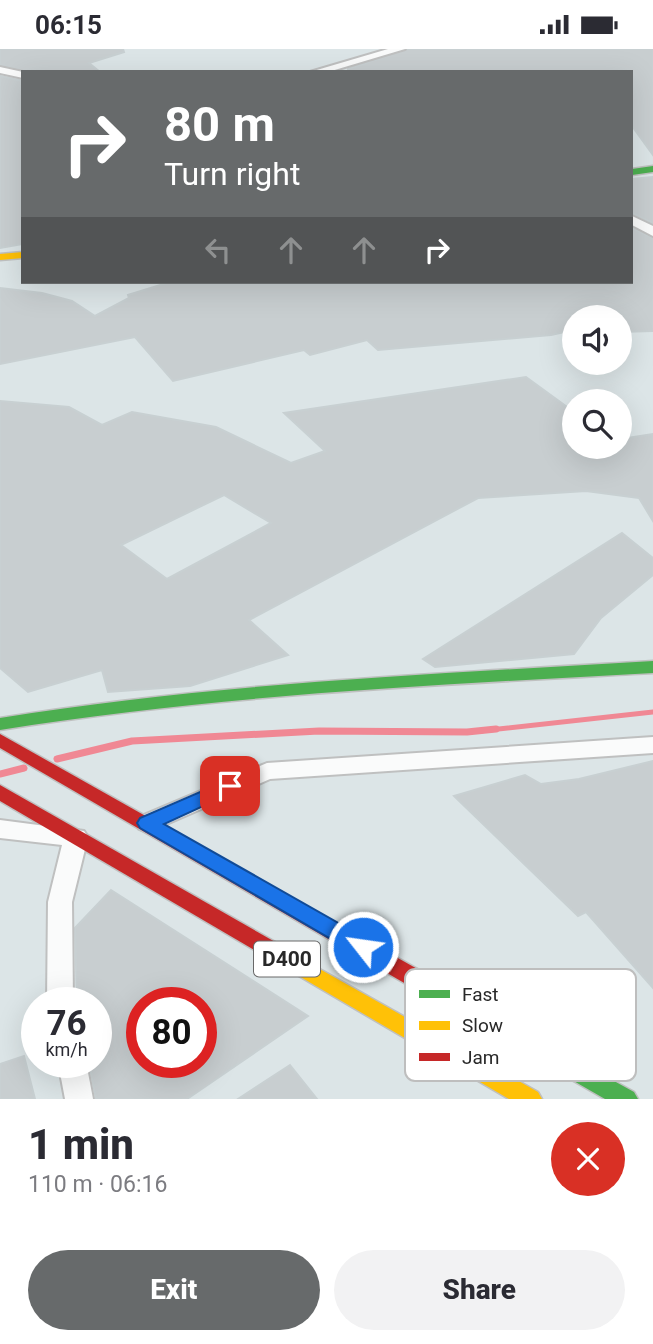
<!DOCTYPE html>
<html lang="en">
<head>
<meta charset="utf-8">
<style>
	body { margin:0; font-family:Roboto,sans-serif; background:#f2f2f3; color:#2b2b33; height:100vh; display:flex; flex-direction:column; font-size:26px; white-space:nowrap }
	* { box-sizing:border-box; margin:0 }
	p { font-size:23px; color:#7c7c81 }
	.icon { flex:none; width:38px; height:38px; fill:none; stroke:currentColor; stroke-width:2; stroke-linecap:round; stroke-linejoin:round }
	.map { position:relative; height:1050px; overflow:hidden }
	.panel { display:flex; flex-direction:column; background:#fff; flex:1 }
	.panel>* { flex:none }
	.top-card { position:absolute; left:21px; top:21px; width:612px; height:214px; border-radius:0px; box-shadow:0 7px 28px #0002; background:#676a6b; color:#fff; overflow:hidden }
	.buttons { position:absolute; left:562px; top:256px; display:grid; gap:14px }
	.buttons a { display:grid; place-items:center; width:70px; height:70px; border-radius:50%; background:#fff; box-shadow:0 7px 28px #0002; font-size:35px }
	.speed { position:absolute; left:21px; top:938px; display:flex; gap:14px; font-size:35px; font-weight:700; text-align:center }
	.speed>* { display:grid; place-content:center; width:91px; height:91px; border-radius:50%; background:#fff; box-shadow:0 7px 28px #0002; line-height:1 }
	.speed small { font-size:18px; font-weight:400 }
	.speed .limit { border:10px solid #d22; background:#fff; color:#111 }
	.pin { position:absolute; display:grid; place-items:center; width:60px; height:60px; color:#fff; margin:-30px; border-radius:14px; box-shadow:0 4px 10px #0006 }
	.me { position:absolute; width:77px; margin:-38px; rotate:300deg; stroke-linejoin:round; filter:drop-shadow(0 0 5px #0008) }
	.turn { display:flex; align-items:center; gap:24px; height:147px; padding:0 28px; font-size:32px }
	.turn .icon { width:91px; height:91px; stroke-width:2.5 }
	.turn b { display:block; font-size:49px; line-height:60px }
	.lanes { display:flex; align-items:center; height:66px; padding:0 28px; background:#0003; justify-content:center; gap:35px; direction:ltr }
	.lanes .off { opacity:.35 }
	.round { display:grid; place-items:center; flex:none; width:74px; height:74px; border-radius:37px; background:#f2f2f3 }
	.overview { display:flex; align-items:center; justify-content:space-between; height:119px; padding:0 28px }
	h1 { font-size:42px; font-weight:800; line-height:52px }
	.primary-button { display:flex; gap:14px; margin-top:auto; padding:14px 28px }
	.primary-button a { flex:1; height:80px; border-radius:42px; background:#676a6b; color:#fff; font-size:28px; font-weight:800; line-height:80px; text-align:center }
	.primary-button a+a { background:#f2f2f3; color:#2b2b33 }
	.status { display:flex; justify-content:space-between; align-items:center; height:49px; padding:0 35px; background:#fff; direction:ltr }
	.status svg { height:19px; fill:currentColor }
	.map>svg:first-child { display:block }
	.lines { fill:none; stroke-linecap:round; stroke-linejoin:round }
	.stream-far1 { stroke:#f08894; stroke-width:5 }
	.stream { stroke:#f08894; stroke-width:7 }
	.building { fill:#c8ced0; stroke:#c8d0d2; stroke-width:2; fill-rule:evenodd }
	.street-casing { stroke:#bfc0c0; stroke-width:4 }
	.fast-casing { stroke:#bfc0c0; stroke-width:3 }
	.slow-casing { stroke:#bfc0c0; stroke-width:3 }
	.jam-casing { stroke:#bfc0c0; stroke-width:3 }
	.street { fill:#fafbfb; fill-rule:evenodd }
	.fast { fill:#4caf50; fill-rule:evenodd }
	.slow { fill:#ffc107; fill-rule:evenodd }
	.jam { fill:#c62828; fill-rule:evenodd }
	.route { fill:#1a73e8; stroke:#114b97; stroke-width:2 }
	.labels { text-anchor:middle; dominant-baseline:central; stroke-width:7; stroke-linejoin:round; paint-order:stroke }
	.shield { fill:#fff; stroke:#686868; stroke-width:2 }
	.shield-label { font-size:21px; font-weight:bold; fill:#282828 }
	.key { fill:#fff; stroke:#bebebe; stroke-width:2 }
	.key-label { font-size:19px; fill:#282828 }
</style>
</head>
<body>
<div class="status"><b>06:15</b><svg viewBox="0 0 49 12"><path d="M0 12V9h3v3zM5 12V6h3v6zM10 12V3h3v9zM15 12V0h3v12zM26 1h20v11H26zM47 4h2v5h-2z"/></svg></div>
<div class="map">
<svg width="653" height="1050" viewBox="0 0 653 1050">
	<rect width="100%" height="100%" fill="#dce5e7"/>
	<g class="lines">
		<path class="stream-far1" d="M480,682L653,663"/>
		<g class="stream">
			<path d="M57,710L132,692L319,682L467,683L496,680"/>
			<path d="M0,725L24,719"/>
		</g>
	</g>
	<g class="building">
		<path d="M0,0H123L124,3L89,14L100,23H26L0,16Z"/>
		<path d="M408,0H653V106L632,77V23H348V20Z"/>
		<path d="M0,27L23,32V195L0,199Z"/>
		<path d="M653,128V174L632,164V130Z"/>
		<path d="M632,179L653,189V282L620,283V268H574V281L551,286L378,301L367,291L310,306L304,301L173,332L135,288L0,315V239L42,244L72,252L95,267L129,249L128,246L170,233H632Z"/>
		<path d="M526,328L574,363V397H620V390L653,385V472L639,449L586,442L478,449L249,571L288,606L190,637L108,643L102,621L28,643L0,619V352L69,358L102,376L132,363L216,378L291,414L325,402L284,364ZM224,446L271,474L167,530L121,496Z"/>
		<path d="M622,484L653,509V526L601,569L574,605L435,618L423,610Z"/>
		<path d="M653,712V939L586,863L578,867L454,747L525,726L541,735L579,730Z"/>
		<path d="M111,841L308,967L187,1050H96L89,1013H96V954H77L75,879ZM142,954H201V1013H142Z"/>
		<path d="M24,1007L35,1050H0V1015Z"/>
		<path d="M290,1016L317,1050H238Z"/>
	</g>
	<g class="lines">
		<g class="street-casing">
			<g id="street">
				<path d="M388,0H405L328,23H310Z"/>
				<path d="M0,18L23,23V29L0,24Z"/>
				<path d="M632,167L653,177V187L632,176Z"/>
				<path d="M653,688V704L270,730L155,780L147,783L139,780L135,774L139,768L267,714Z"/>
				<path d="M0,771L84,782L88,788L72,853L73,954H47L48,853L62,796L0,789Z"/>
				<path d="M58,1013H86L93,1050H65Z"/>
			</g>
		</g>
		<g class="fast-casing">
			<g id="fast">
				<path d="M653,117V123L632,126V120Z"/>
				<path d="M653,612V624C435,636 216,646 0,681V669C216,634 435,625 653,612Z"/>
				<path d="M500,969L634,1043L638,1050H605L492,985L489,978L492,971Z"/>
			</g>
		</g>
		<g class="slow-casing">
			<g id="slow">
				<path d="M23,203V209L0,211V205Z"/>
				<path d="M270,892L538,1043L542,1050H509L263,906L259,900L263,894Z"/>
			</g>
		</g>
		<g class="jam-casing">
			<g id="jam">
				<path d="M0,685L508,971L511,978L508,985L500,987L492,985L0,699Z"/>
				<path d="M0,736L277,894L281,900L277,906L270,908L263,906L0,752Z"/>
			</g>
		</g>
		<use href="#street" class="street"/>
		<use href="#fast" class="fast"/>
		<use href="#slow" class="slow"/>
		<use href="#jam" class="jam"/>
	</g>
	<path class="route" d="M230,730L236,732L239,737L236,742L164,775L370,892L373,898L370,904L363,907L355,904L140,779L137,774L140,769Z"/>
	<g class="labels">
		<rect class="shield" x="254" y="892.5" width="66" height="35" rx="5"/>
		<g class="shield-label">
			<text x="287" y="910">D400</text>
		</g>
	</g>
	<rect x="405" y="920" width="231" height="112" rx="10" class="key"/>
	<rect x="419" y="941" width="31" height="8" fill="#4caf50"/>
	<rect x="419" y="972" width="31" height="9" fill="#ffc107"/>
	<rect x="419" y="1004" width="31" height="8" fill="#c62828"/>
	<g class="key-label">
		<text x="462" y="952">Fast</text>
		<text x="462" y="983">Slow</text>
		<text x="462" y="1015">Jam</text>
	</g>
</svg>
<div class="buttons">
<a><svg class="icon" aria-label="sound" viewBox="0 0 24 24"><path d="M4 9h4l5-4v14l-5-4H4zM17 9q2 3 0 6"/></svg></a>
<a><svg class="icon" aria-label="search" viewBox="0 0 24 24"><circle cx="10" cy="10" r="6"/><path d="M15 15l6 6"/></svg></a>
</div>
<div class="speed"><div>76<small>km/h</small></div><div class="limit">80</div></div>
<div class="pin" style="left:230px;top:737px;background:#d93025"><svg class="icon" aria-label="arrive" viewBox="0 0 24 24"><path d="M6 21V4h12l-3 4 3 4H6"/></svg></div>
<svg class="me" style="left:363px;top:898px" viewBox="-20 -20 40 40"><circle r="17" fill="#1a73e8" stroke="#fff" stroke-width="3"/><path d="M0-11L8 9 0 5-8 9z" fill="#fff"/></svg>
<div class="top-card">
<div class="turn"><svg class="icon" aria-label="right" viewBox="0 0 24 24"><path d="M7 20v-9h11M14 6l5 5-5 5"/></svg><div><b>80 m</b>Turn right</div></div>
<div class="lanes"><svg class="icon off" aria-label="left" viewBox="0 0 24 24"><path d="M17 20v-9H6M10 6l-5 5 5 5"/></svg><svg class="icon off" aria-label="ahead" viewBox="0 0 24 24"><path d="M12 20V5M6 11l6-6 6 6"/></svg><svg class="icon off" aria-label="ahead" viewBox="0 0 24 24"><path d="M12 20V5M6 11l6-6 6 6"/></svg><svg class="icon" aria-label="right" viewBox="0 0 24 24"><path d="M7 20v-9h11M14 6l5 5-5 5"/></svg></div>
</div>
</div>
<section class="panel">
<div class="overview"><div><h1>1 min</h1><p>110 m · 06:16</p></div><a class="round" style="background:#d93025;color:#fff"><svg class="icon" aria-label="close" viewBox="0 0 24 24"><path d="M6 6l12 12M18 6L6 18"/></svg></a></div>
<div class="primary-button"><a>Exit</a><a>Share</a></div>
</section>
</body>
</html>
